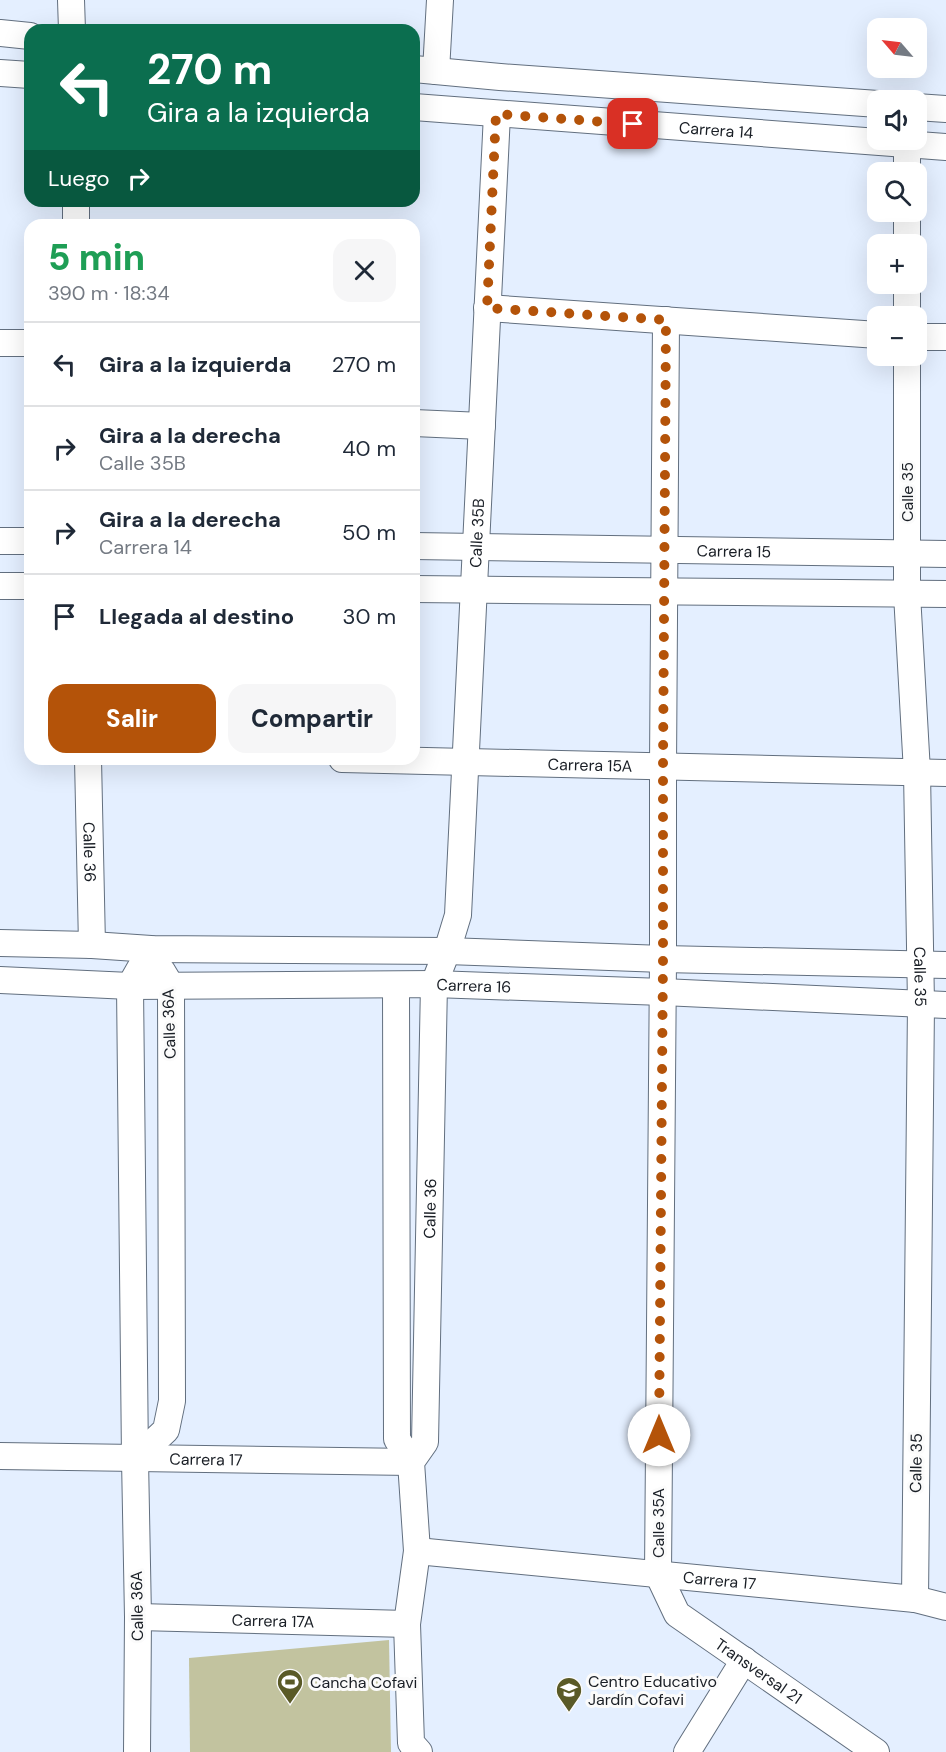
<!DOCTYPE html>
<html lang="es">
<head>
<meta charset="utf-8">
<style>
	body { margin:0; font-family:"DM Sans",sans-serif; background:#f6f6f7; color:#1f2937; height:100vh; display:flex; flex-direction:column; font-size:22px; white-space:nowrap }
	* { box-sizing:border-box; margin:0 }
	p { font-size:20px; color:#747a83 }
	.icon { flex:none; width:33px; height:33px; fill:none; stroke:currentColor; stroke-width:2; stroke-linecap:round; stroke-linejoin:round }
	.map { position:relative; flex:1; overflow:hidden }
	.sheet { position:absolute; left:24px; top:219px; width:396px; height:546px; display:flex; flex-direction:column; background:#fff; border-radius:18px; box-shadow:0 6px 24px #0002 }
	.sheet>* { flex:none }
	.top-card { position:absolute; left:24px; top:24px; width:396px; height:183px; border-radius:18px; box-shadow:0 6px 24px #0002; background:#0b6e4f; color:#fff; overflow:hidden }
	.needle { width:39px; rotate:298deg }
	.buttons { position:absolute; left:867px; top:18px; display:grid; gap:12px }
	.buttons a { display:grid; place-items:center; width:60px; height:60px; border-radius:12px; background:#fff; box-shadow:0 6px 24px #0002; font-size:30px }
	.pin { position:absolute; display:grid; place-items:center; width:51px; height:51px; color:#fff; margin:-26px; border-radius:12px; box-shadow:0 3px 9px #0006 }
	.me { position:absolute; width:66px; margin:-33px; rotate:0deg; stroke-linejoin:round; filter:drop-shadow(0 0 4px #0008) }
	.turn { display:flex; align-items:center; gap:21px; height:126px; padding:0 24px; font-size:27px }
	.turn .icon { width:78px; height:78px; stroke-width:2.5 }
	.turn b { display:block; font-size:42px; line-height:51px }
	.then { display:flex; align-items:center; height:57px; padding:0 24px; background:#0003; gap:12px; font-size:22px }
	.round { display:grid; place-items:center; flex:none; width:63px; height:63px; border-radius:18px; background:#f6f6f7 }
	.overview { display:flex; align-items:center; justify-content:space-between; height:102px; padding:0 24px }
	h1 { font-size:36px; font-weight:800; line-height:45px; color:#1e9e55 }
	.cta { display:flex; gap:12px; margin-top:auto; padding:12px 24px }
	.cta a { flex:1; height:69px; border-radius:18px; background:#b45309; color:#fff; font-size:24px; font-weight:800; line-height:69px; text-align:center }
	.cta a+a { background:#f6f6f7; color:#1f2937 }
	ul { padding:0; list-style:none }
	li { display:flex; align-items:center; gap:18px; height:84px; padding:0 24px; border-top:2px solid #e0e1e3 }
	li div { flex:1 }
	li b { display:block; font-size:22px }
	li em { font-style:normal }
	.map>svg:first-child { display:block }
	.green { fill:#c2c39f }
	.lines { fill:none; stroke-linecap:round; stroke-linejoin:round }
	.street-casing { stroke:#626f7f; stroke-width:28 }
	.street { stroke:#fff; stroke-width:26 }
	.route { stroke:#b45309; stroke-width:10; stroke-dasharray:0 18 }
	.labels { text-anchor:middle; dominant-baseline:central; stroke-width:6; stroke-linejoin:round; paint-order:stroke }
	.street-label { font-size:16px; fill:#191e25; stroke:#fbfbfb }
	.poi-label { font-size:16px; fill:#191e25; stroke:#fbfbfb; text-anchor:start }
</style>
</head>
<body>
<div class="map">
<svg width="946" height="1752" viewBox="0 0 946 1752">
	<rect width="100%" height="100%" fill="#e4efff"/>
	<path class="green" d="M389,1640L391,1752H190L189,1658Z"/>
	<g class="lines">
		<g class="street-casing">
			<g id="street">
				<path d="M71,0L72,30"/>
				<path d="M0,33L30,36"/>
				<path d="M414,69L500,77L878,104"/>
				<path d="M436,71L440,0"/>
				<path d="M0,73L30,75"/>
				<path id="s1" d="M414,107L946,147"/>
				<path d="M916,107L946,109"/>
				<path d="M907,172V144"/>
				<path d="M76,201V225"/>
				<path d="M907,244V212"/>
				<path d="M487,308L878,335"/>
				<path d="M907,316V284"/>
				<path id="s2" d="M666,320L663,767V959L658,1574L677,1614L876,1752"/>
				<path d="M916,337H946"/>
				<path d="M0,343H30"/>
				<path id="s3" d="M907,356V594L917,772L921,1004L915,1599"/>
				<path d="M414,423L482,426"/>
				<path d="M0,541H30"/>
				<path id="s4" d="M414,546L946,554"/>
				<path d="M0,586H30"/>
				<path d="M414,589L946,594"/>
				<path id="s5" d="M88,759L92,945"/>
				<path id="s6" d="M342,759L946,773"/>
				<path d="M0,943L92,945L151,949L447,951L663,959L946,965"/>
				<path id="s7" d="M0,980L130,986L434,984L663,992L946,1005"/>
				<path d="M396,986L397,1439L411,1462"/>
				<path id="s8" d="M0,1456L411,1462"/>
				<path d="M135,1459L166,1430L172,1401L171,986L162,971"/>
				<path id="s9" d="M417,1551L915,1599L946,1607"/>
				<path id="s10" d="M138,1617L407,1624"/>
				<path d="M137,1752L138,1617L135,1459L130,986L151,949"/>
				<path id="s11" d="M419,1752L411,1743L407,1624L417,1551L411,1462L425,1442L434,984L447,951L458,915L497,114"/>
				<path d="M687,1752L744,1660"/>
			</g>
		</g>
		<use href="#street" class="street"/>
	</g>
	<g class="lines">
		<path class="route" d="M633,124L496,114L487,308L666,320L663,767V959L659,1435"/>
	</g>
	<defs>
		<g id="stadium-pin" transform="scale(1.35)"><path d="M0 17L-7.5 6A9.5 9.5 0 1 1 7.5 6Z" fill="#5a5a27" stroke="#fbfbfb"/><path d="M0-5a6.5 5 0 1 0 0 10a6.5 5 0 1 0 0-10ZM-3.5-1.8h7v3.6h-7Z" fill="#fff"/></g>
		<g id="school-pin" transform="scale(1.35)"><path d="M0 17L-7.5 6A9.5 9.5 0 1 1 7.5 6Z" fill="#5a5a27" stroke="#fbfbfb"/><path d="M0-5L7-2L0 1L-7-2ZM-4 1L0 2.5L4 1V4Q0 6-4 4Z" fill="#fff"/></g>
	</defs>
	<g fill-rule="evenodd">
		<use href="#stadium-pin" x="290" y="1682"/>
		<use href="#school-pin" x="569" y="1690"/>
	</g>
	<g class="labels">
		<g class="street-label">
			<text stroke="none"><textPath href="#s1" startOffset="303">Carrera 14</textPath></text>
			<text transform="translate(907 492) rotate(-90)">Calle 35</text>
			<text stroke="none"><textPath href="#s11" startOffset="1232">Calle 35B</textPath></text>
			<text stroke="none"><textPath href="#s4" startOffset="320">Carrera 15</textPath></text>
			<text stroke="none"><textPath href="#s6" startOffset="248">Carrera 15A</textPath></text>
			<text stroke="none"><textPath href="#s5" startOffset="93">Calle 36</textPath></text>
			<text stroke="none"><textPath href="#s3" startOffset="621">Calle 35</textPath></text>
			<text stroke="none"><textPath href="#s7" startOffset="474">Carrera 16</textPath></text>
			<text transform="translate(169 1024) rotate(-92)">Calle 36A</text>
			<text stroke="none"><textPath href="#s11" startOffset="552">Calle 36</textPath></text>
			<text stroke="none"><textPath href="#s8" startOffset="206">Carrera 17</textPath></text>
			<text transform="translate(916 1463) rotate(-89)">Calle 35</text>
			<text transform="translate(658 1523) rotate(-90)">Calle 35A</text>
			<text stroke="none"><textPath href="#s9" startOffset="304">Carrera 17</textPath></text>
			<text transform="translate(137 1606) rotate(-91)">Calle 36A</text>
			<text stroke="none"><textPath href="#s10" startOffset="135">Carrera 17A</textPath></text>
			<text stroke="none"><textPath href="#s2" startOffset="1398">Transversal 21</textPath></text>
		</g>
		<g class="poi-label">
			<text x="588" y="1681">Centro Educativo<tspan x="588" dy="18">Jardín Cofavi</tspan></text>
			<text x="310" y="1682">Cancha Cofavi</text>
		</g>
	</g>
</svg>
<div class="buttons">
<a><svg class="needle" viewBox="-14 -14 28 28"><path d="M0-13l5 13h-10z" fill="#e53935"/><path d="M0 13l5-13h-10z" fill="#747a83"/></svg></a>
<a><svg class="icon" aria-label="sound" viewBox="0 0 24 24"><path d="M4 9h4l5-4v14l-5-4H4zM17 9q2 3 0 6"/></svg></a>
<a><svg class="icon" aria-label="search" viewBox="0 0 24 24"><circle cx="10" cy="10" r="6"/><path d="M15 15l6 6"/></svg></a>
<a>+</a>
<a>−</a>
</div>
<div class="pin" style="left:633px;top:124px;background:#d93025"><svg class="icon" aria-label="arrive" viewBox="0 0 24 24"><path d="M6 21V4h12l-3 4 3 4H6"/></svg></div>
<svg class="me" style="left:659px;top:1435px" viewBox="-20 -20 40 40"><circle r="19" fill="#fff"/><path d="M0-13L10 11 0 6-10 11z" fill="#b45309"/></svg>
<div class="top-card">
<div class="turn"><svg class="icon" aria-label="left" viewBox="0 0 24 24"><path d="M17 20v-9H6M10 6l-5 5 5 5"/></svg><div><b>270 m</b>Gira a la izquierda</div></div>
<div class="then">Luego<svg class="icon" aria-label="right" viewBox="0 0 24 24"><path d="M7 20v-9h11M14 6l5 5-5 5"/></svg></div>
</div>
<section class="sheet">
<div class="overview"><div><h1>5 min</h1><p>390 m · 18:34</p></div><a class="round"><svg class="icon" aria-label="close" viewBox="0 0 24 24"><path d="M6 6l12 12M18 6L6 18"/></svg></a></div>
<ul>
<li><svg class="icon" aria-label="left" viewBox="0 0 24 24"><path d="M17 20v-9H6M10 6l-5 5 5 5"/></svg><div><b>Gira a la izquierda</b></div><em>270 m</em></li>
<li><svg class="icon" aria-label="right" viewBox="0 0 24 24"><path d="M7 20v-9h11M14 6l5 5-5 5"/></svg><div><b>Gira a la derecha</b><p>Calle 35B</p></div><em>40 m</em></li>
<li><svg class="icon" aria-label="right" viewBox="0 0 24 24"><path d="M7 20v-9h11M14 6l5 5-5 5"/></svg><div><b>Gira a la derecha</b><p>Carrera 14</p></div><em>50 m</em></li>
<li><svg class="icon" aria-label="arrive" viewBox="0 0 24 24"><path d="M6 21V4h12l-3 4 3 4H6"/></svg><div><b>Llegada al destino</b></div><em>30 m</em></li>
</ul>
<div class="cta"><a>Salir</a><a>Compartir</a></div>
</section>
</div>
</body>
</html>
